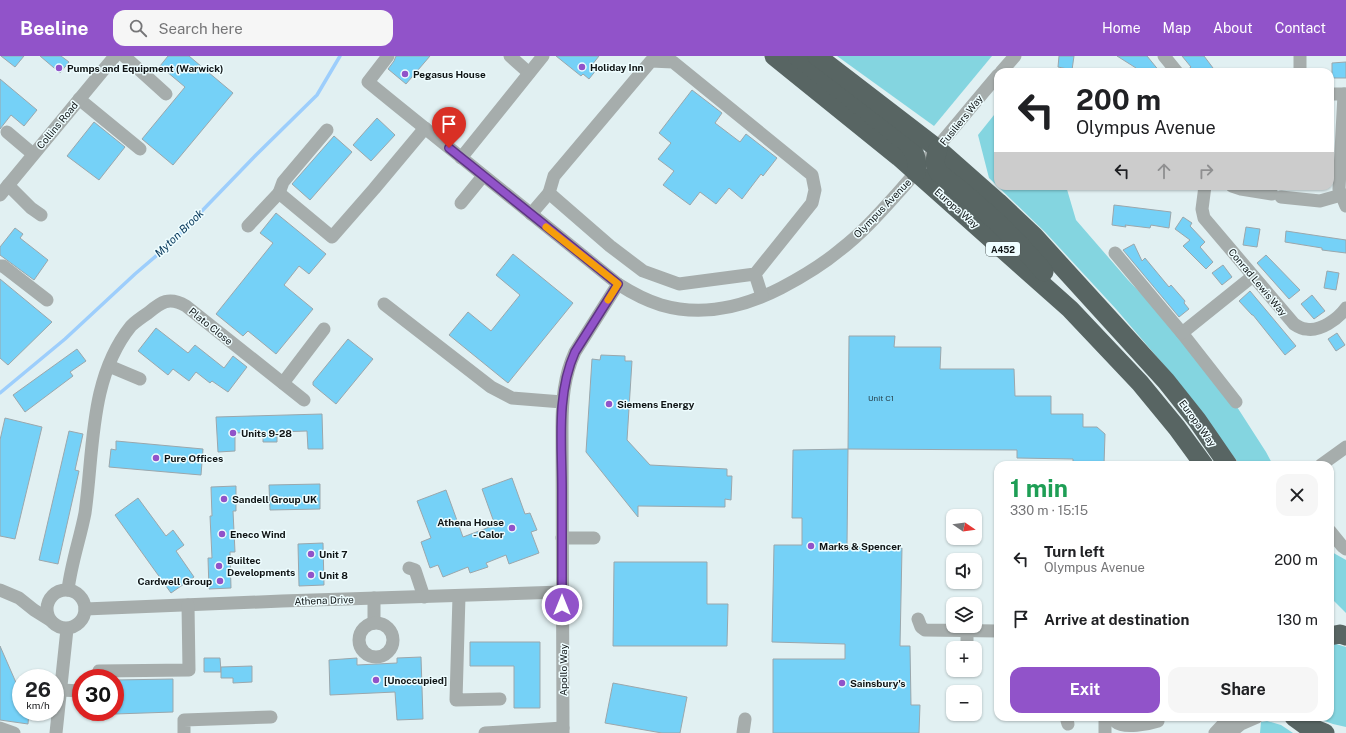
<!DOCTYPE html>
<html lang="en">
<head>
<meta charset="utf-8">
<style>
	body { margin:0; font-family:"Public Sans",sans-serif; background:#f6f6f6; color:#202124; height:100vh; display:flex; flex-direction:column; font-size:15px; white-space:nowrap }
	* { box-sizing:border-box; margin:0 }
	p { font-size:13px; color:#757577 }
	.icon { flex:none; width:22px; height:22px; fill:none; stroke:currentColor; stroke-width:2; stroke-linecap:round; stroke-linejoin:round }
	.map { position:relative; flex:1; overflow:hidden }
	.panel { position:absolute; left:994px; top:405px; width:340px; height:260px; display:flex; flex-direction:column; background:#fff; border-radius:12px; box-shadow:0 1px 3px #0004 }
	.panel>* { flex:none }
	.guide { position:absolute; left:994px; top:12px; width:340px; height:122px; border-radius:12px; box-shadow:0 1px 3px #0004; background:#fff; color:#202124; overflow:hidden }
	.needle { width:26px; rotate:103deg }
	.buttons { position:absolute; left:946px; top:453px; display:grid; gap:8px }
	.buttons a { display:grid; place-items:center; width:36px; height:36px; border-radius:8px; background:#fff; box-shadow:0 1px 3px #0004; font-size:20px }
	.speed { position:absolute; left:12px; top:613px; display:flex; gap:8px; font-size:20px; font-weight:700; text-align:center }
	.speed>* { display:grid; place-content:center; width:52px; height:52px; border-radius:50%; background:#fff; box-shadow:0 1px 3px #0004; line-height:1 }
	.speed small { font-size:10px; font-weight:400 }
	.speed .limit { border:6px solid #d22; background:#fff; color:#111 }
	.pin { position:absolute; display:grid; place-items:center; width:34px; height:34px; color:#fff; margin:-41px -17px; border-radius:50% 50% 50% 0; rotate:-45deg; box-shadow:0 0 4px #0007 }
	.pin .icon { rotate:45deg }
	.me { position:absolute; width:44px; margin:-22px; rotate:0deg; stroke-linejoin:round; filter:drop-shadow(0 0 3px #0008) }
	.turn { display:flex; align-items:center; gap:14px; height:84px; padding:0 16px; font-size:18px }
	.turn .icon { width:52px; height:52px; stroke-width:2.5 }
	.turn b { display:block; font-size:28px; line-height:34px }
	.lanes { display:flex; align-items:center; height:38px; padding:0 16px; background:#0003; justify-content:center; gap:20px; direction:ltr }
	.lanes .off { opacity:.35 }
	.round { display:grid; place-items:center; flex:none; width:42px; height:42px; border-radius:12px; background:#f6f6f6 }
	.head { display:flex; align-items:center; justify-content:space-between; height:68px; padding:0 16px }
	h1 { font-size:24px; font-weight:700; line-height:30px; color:#1e9e55 }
	.action { display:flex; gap:8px; margin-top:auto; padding:8px 16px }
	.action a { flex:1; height:46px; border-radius:12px; background:#9153c9; color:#fff; font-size:16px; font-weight:700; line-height:46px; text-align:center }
	.action a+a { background:#f6f6f6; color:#202124 }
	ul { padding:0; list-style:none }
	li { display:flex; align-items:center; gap:12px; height:60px; padding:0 16px }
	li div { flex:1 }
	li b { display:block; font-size:15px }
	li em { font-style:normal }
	header { display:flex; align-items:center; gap:24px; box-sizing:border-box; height:56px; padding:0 20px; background:#9153c9; color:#fff }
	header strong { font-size:19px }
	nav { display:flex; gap:22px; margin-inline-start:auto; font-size:14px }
	.search { width:280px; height:36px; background:#f6f6f6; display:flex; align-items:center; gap:10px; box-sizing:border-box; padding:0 14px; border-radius:12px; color:#757577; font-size:15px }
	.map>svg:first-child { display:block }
	.green { fill:#84d5e0 }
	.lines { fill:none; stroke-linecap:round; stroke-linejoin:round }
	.stream { stroke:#9dcefc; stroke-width:3.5 }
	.building { fill:#75d1f7; stroke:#9ba7ac }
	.minor { stroke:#a6adac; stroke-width:13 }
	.highway { stroke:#586563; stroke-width:19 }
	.route-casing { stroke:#5e3683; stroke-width:10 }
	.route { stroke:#9153c9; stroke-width:7 }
	.slow { stroke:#f59e0b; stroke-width:7 }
	.poi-dot { fill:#9153c9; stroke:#eefdff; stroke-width:1.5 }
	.labels { text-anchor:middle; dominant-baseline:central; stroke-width:3; stroke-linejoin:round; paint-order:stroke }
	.number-label { font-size:8px; fill:#28434e }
	.shield { fill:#eefdff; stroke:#525a5b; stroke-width:1 }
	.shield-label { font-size:9px; font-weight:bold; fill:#0f1415 }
	.poi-label { font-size:10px; font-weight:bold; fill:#0f1415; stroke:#eefdff; text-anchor:start }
	.street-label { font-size:10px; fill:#0f1415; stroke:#eefdff }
	.water-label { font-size:11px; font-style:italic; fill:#003256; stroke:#eefdff }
</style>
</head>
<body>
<header>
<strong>Beeline</strong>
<div class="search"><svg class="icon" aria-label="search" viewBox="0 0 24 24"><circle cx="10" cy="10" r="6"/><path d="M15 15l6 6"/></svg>Search here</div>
<nav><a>Home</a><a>Map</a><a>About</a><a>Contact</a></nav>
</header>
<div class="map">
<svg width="1346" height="677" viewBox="0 0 1346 677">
	<rect width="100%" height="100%" fill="#e1f0f2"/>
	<g class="green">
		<path d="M837,0H992L934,70Z"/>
		<path d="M998,54V130H1066L1076,164L1128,224L1179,277L1230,340L1266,396L1273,409H1240L1169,315L1116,253L1045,176L989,122L978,79Z"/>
		<path d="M1330,495L1346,504V557L1330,541Z"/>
		<path d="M1336,588L1346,591V671L1333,668L1313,661H1330V589Z"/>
		<path d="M1267,665L1281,669L1293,677H1260L1261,666Z"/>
	</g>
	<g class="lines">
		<path class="stream" d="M0,337L65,283L135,218L170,188L256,99L317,39L340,0"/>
	</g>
	<g class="building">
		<path d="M1,0H24L15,11Z"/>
		<path d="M40,0H61L69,6L60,17Z"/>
		<path d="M168,0H189L233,37L173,109L142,83L185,31L160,10Z"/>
		<path d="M396,0H430L406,28L388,13L394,5Z"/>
		<path d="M556,0H599L592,9L597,13L589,23L583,18L581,20Z"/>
		<path d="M1059,0H1074L1072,14L1058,11Z"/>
		<path d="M1117,0H1147L1160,16H1139L1136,12Z"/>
		<path d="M1182,0H1204L1216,16H1185L1191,11Z"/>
		<path d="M1346,6V22H1332V7Z"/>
		<path d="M0,23L37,54L24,70L11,59L0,73Z"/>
		<path d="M692,34L722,57L715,67L740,86L746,78L777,102L763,120L761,118L742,143L729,132L716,148L700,136L690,149L663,129L674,115L658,103L671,87L659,77Z"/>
		<path d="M377,62L395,79L371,105L353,89Z"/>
		<path d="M94,66L125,91L99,124L67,100Z"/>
		<path d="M334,80L352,96L310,144L292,128Z"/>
		<path d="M1114,149L1171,156L1169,172L1151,169L1150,172L1125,169L1126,171L1112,169Z"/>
		<path d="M276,157L326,198L309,218L299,210L284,229L313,253L276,298L248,275L243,280L216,258L273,187L260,177Z"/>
		<path d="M1183,161L1192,167L1190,170L1205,186L1200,191L1213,206L1206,213L1183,190L1190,184L1175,173Z"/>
		<path d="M1246,171L1260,173L1257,191L1243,189Z"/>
		<path d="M15,172L23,178L20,182L48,204L34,224L0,199V191Z"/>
		<path d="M1286,175L1346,184V197L1322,194V192L1285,186Z"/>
		<path d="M1134,188L1142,205L1145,202L1169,231L1171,229L1185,245L1184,247L1189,253L1179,261L1123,194Z"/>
		<path d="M513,198L573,247L508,327L449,279L468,256L491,275L520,239L496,219Z"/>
		<path d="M1266,199L1300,234L1289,243L1257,207Z"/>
		<path d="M1223,209L1232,221L1222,229L1212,217Z"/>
		<path d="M1327,215L1339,217L1336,234L1324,232Z"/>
		<path d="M0,223L52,266L8,309L0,302Z"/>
		<path d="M1250,235L1296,290L1285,299L1253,259H1252L1239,245Z"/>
		<path d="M1312,239L1325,255L1314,263L1301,248Z"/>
		<path d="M156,272L188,297L195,289L224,312L233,300L247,311L228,336L212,325L210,327L196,316L189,325L173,313L168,319L138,295Z"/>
		<path d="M1337,277L1345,289L1336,295L1328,283Z"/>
		<path d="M849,280H895L894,291H941L940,313H1014L1015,340H1051V358H1083V371H1097L1105,378L1104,409H1073V403L1017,402V394L848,393Z"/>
		<path d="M348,283L373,303L336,348L313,329V326Z"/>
		<path d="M77,293L86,305L70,316L73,320L25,356L13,339Z"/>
		<path d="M601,299L625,300V305H632L627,384L650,409L727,413V420H732L731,444L725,443V451L638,450V461L586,396L592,303L600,304Z"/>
		<path d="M322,358L323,393H308L307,375L277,376V386H263V376L235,377V395L218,396L216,361Z"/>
		<path d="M5,362L42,371L15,483L0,480V384Z"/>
		<path d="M69,375L83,378L75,414L79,415L58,508L39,504Z"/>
		<path d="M116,385L203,393L201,419L109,411L111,393L116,394Z"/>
		<path d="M848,393L847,491L902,492L900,590H910L911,649H920L919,677H773V603H845V588L772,586L774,489H802V462H792L793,394Z"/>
		<path d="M512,422L525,458L530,457L537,474L531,476L539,497L509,508L506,499L486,507L488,511L470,517L468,511L443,521L438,509L430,512L421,486L431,482L417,445L446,434L463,481L495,469L482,433Z"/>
		<path d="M320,428V453L270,454L269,429Z"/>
		<path d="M236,430V455H233L235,496H230L231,532L209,533L208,502H212L210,460H212L211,431Z"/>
		<path d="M138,442L166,480L173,474L184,489L176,495L194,521L171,537L115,459Z"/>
		<path d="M323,487L324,529L299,530L298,488Z"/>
		<path d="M614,506H707V548H728L727,590H613Z"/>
		<path d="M470,586H540V652H514V610H470Z"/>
		<path d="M0,590L21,638V656H29L28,668L0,664Z"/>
		<path d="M421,601L423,663L397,664L395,636L330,639L329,604L357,602V609L397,607V602Z"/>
		<path d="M204,602H220L221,616H204Z"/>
		<path d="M252,610V626L233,627V622H221V611Z"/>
		<path d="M173,623V656L115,658V624Z"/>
		<path d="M613,627L687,641L680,677H662L605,667Z"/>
	</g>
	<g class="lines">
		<g class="minor">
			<path d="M124,0L166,38"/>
			<path d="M388,0L368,26L395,48L618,228C632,237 645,244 661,249C702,261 744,251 781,232C802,221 822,209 840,194C861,178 878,159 896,139C931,100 964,59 998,19"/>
			<path d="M510,0L529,17"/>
			<path d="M1164,0L1177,16"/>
			<path d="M1001,16L1015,0"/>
			<path d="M1300,16V0"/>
			<path d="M1330,38H1346"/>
			<path d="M1344,38L1339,133L1346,150"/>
			<path d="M79,43L140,93"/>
			<path d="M7,76L33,98"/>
			<path d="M461,102L543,0"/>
			<path d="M8,129L31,152L41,159"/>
			<path d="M1205,130L1202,153L1204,162L1294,268C1297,270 1302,273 1306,273C1320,276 1338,263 1346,252"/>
			<path d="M1232,130L1241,133L1272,138"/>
			<path d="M279,137L283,126L327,74"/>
			<path d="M0,139L115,0"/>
			<path d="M1281,141L1320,145L1341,139"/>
			<path d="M461,147L483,120"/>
			<path d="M531,158L549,137"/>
			<path d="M248,170L279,137L332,181L374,133L425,72"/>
			<path d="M1115,197L1182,277L1236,346"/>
			<path d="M0,210H3L47,244"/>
			<path d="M755,218L679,228L643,215L610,190L549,137L554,120L651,5L673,6L812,119L815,134L812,147L755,218L762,240"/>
			<path d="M384,248L491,331L512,342L562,346"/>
			<path d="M1182,277L1253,220"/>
			<path d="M109,310L140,323"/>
			<path d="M283,327L324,273"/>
			<path d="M1321,409L1346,391"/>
			<path d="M1330,475L1342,490L1346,493"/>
			<path d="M562,482H594"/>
			<path d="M409,512L415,514L424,541"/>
			<circle cx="66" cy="553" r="19"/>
			<path d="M0,534L19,542L34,554L50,564"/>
			<path d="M68,534C71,508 80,483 85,457C94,394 89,322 131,270C136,265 142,261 148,257C161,246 169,240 186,250L304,344"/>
			<path d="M459,540L456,644L500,643"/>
			<path d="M85,553L282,545L562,536"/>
			<path d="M918,563L921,571L925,574L998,575"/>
			<path d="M374,567V542"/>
			<circle cx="376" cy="584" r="17"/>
			<path d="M967,592V574"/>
			<path d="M98,622L99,615L189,614L188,549"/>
			<path d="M61,634L81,635"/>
			<path d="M1066,661L1068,668"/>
			<path d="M1116,661V666C1124,673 1149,668 1158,665"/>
			<path d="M0,672L14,677"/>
			<path d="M56,677L67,573"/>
			<path d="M184,677V664L271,661"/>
			<path d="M485,677L563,672"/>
			<path d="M563,677L562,371C562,344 564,320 575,296L618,228"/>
			<path d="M743,677L745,663"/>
			<path d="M1105,677V661"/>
			<path d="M1215,677L1230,661"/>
			<path d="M1230,677L1241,668L1257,661"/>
		</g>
		<g class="highway">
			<path d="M774,0L899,101L1070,253L1140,327L1177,372L1204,409"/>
			<path d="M797,0L906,86C915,95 919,105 916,117"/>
			<path d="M817,0L938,93L998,146L1034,180L1166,325L1197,364L1228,409"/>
			<path d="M938,93C935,103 933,108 939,117C977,146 1013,179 1044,216"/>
			<path d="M1330,580L1340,578L1346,580"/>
			<path d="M1294,661L1305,669L1325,677"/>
		</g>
	</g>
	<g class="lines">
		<g class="route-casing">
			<path id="route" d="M449,92L618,228L575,296C556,338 562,388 562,433C562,472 562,510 562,549"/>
		</g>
		<use href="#route" class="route"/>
		<path class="slow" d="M546,171L618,228L608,244"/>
	</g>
	<g class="poi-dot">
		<circle cx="582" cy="11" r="4"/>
		<circle cx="59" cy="12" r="4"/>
		<circle cx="405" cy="18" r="4"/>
		<circle cx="609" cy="348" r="4"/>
		<circle cx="233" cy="377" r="4"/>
		<circle cx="156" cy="402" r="4"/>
		<circle cx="224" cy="443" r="4"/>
		<circle cx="512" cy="472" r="4"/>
		<circle cx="222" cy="478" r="4"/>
		<circle cx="811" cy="490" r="4"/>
		<circle cx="311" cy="498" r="4"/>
		<circle cx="219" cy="510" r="4"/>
		<circle cx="311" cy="519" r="4"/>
		<circle cx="220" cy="525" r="4"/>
		<circle cx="376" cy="624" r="4"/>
		<circle cx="842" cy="627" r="4"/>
	</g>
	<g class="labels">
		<g class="number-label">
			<text x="881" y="342">Unit C1</text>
		</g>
		<rect class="shield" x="986" y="186" width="34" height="14" rx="3"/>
		<g class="shield-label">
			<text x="1003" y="193">A452</text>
		</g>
		<g class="poi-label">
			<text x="590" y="11">Holiday Inn</text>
			<text x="67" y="12">Pumps and Equipment (Warwick)</text>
			<text x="413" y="18">Pegasus House</text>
			<text x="617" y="348">Siemens Energy</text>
			<text x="241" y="377">Units 9-28</text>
			<text x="164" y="402">Pure Offices</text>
			<text x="232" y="443">Sandell Group UK</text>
			<text x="504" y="466" text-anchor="end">Athena House<tspan x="504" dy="12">- Calor</tspan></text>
			<text x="230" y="478">Eneco Wind</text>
			<text x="819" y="490">Marks &amp; Spencer</text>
			<text x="319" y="498">Unit 7</text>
			<text x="227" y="504">Builtec<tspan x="227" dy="12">Developments</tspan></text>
			<text x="319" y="519">Unit 8</text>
			<text x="212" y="525" text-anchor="end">Cardwell Group</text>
			<text x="384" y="624">[Unoccupied]</text>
			<text x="850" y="627">Sainsbury's</text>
		</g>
		<g class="street-label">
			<text transform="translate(961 64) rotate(-51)">Fusiliers Way</text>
			<text transform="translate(57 69) rotate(-50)">Collins Road</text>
			<text transform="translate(882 152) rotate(-46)">Olympus Avenue</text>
			<text transform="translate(957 152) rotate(41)">Europa Way</text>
			<text transform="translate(1258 226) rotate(50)">Conrad Lewis Way</text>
			<text transform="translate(211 270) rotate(39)">Plato Close</text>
			<text transform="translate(1198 367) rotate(54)">Europa Way</text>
			<text transform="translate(324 544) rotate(-2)">Athena Drive</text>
			<text transform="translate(563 614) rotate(-90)">Apollo Way</text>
		</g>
		<g class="water-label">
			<text transform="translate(179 177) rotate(-44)">Myton Brook</text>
		</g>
	</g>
</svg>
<div class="buttons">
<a><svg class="needle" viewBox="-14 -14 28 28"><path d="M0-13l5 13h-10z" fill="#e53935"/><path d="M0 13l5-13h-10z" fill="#757577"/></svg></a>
<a><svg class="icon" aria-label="sound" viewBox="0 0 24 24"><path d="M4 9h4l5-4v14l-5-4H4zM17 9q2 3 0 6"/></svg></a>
<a><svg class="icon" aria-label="layers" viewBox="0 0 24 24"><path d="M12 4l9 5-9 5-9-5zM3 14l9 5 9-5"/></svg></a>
<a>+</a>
<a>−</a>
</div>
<div class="speed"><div>26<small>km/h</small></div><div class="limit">30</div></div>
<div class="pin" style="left:449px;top:92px;background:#d93025"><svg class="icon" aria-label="arrive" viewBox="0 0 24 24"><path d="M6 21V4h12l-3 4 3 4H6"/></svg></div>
<svg class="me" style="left:562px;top:549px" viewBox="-20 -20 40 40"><circle r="17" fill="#9153c9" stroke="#fff" stroke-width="3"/><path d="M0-11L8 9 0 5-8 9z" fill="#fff"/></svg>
<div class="guide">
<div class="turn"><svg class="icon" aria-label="left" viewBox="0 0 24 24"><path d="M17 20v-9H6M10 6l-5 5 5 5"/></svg><div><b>200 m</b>Olympus Avenue</div></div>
<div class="lanes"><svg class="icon" aria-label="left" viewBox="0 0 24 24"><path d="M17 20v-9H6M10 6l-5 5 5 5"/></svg><svg class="icon off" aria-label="ahead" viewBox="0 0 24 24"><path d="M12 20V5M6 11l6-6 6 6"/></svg><svg class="icon off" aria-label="right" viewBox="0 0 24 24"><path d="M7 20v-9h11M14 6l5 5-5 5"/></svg></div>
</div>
<section class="panel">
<div class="head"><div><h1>1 min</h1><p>330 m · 15:15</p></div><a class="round"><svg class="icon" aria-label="close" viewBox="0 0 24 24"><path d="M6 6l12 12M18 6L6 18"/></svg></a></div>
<ul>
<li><svg class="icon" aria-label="left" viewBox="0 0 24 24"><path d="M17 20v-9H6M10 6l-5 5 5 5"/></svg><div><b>Turn left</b><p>Olympus Avenue</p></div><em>200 m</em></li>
<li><svg class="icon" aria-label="arrive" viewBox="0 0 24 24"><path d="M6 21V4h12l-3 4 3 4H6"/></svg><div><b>Arrive at destination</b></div><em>130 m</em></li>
</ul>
<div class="action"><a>Exit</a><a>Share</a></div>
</section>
</div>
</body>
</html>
